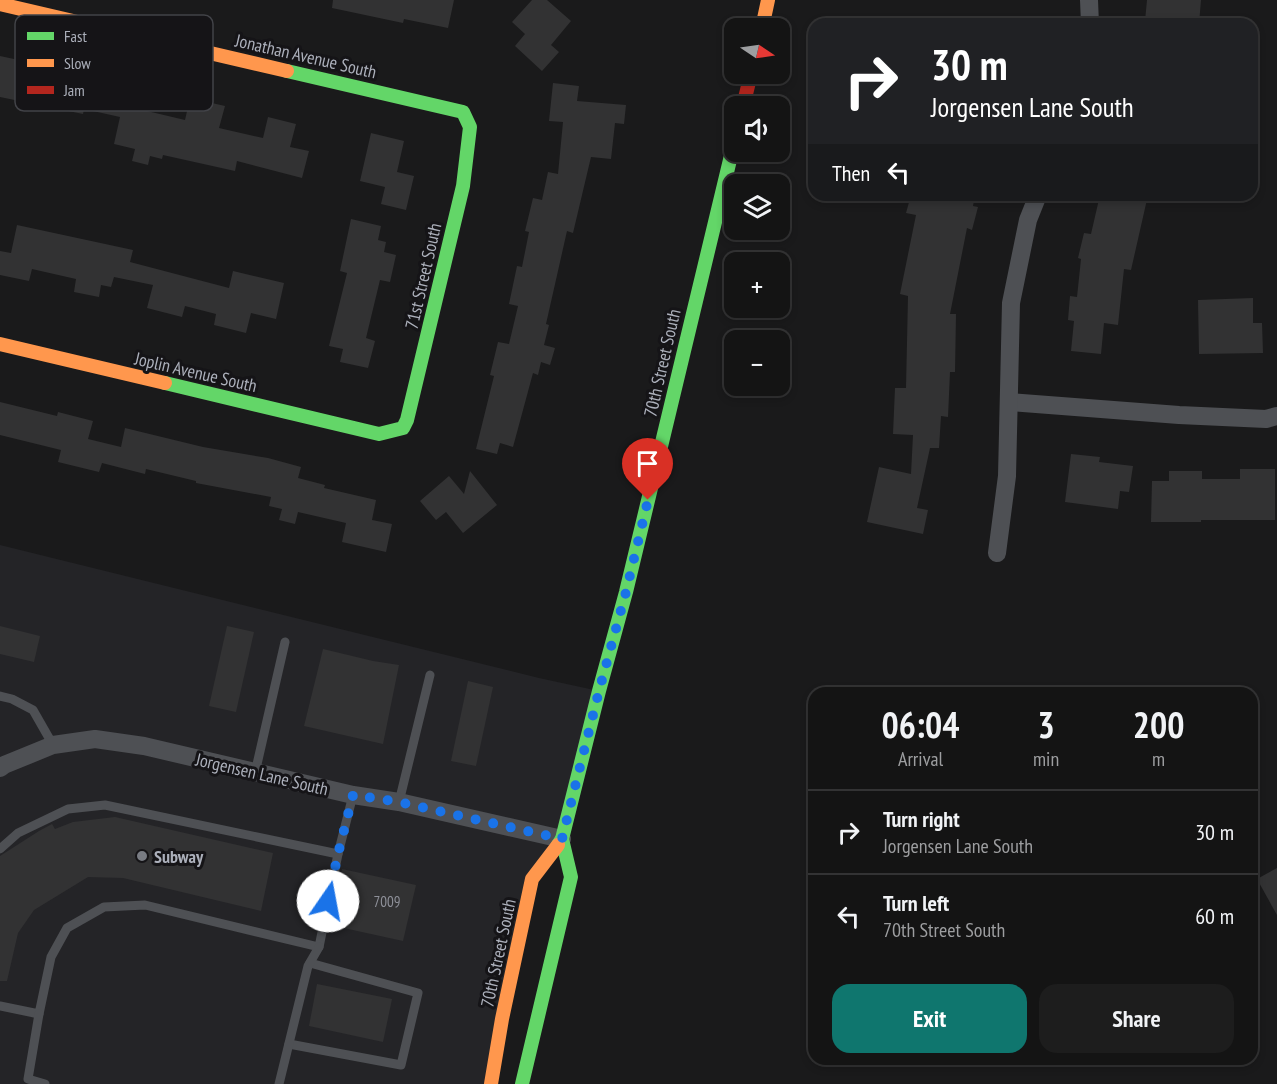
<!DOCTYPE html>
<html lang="en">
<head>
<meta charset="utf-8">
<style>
	body { margin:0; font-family:"PT Sans Narrow",sans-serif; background:#1d1d1d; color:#f1f3f6; height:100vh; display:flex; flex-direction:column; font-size:22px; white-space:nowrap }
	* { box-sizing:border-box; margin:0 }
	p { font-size:20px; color:#9d9ea0 }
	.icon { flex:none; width:33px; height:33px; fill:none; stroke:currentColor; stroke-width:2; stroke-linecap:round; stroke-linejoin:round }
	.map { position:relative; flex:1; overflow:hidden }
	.details { position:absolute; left:808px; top:687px; width:450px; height:378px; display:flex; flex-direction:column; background:#141414; border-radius:18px; box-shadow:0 3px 9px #0003,0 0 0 2px #333334 }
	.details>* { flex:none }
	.banner { position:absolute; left:808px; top:18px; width:450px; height:183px; border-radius:18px; box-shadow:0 3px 9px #0003,0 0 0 2px #333334; background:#202124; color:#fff; overflow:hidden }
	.needle { width:39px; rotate:103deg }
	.tools { position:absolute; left:724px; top:18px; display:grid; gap:12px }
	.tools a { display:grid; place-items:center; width:66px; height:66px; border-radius:12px; background:#141414; box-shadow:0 3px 9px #0003,0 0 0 2px #333334; font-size:30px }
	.pin { position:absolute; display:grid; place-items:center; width:51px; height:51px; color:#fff; margin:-62px -26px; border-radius:50% 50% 50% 0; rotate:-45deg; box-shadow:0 0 6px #0007 }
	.pin .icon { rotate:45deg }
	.me { position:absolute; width:66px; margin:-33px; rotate:12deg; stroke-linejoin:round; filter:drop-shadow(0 0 4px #0008) }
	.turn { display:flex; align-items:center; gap:21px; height:126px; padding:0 24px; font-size:27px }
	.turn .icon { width:78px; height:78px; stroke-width:2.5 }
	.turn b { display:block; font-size:42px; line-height:51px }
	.then { display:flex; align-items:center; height:57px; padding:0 24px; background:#0003; gap:12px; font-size:22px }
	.eta { display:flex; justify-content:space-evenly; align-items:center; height:102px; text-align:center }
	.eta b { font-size:36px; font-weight:700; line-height:42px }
	.primary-button { display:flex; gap:12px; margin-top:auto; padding:12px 24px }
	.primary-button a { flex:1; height:69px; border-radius:18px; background:#0f766e; color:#fff; font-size:24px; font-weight:700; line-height:69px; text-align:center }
	.primary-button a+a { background:#1d1d1d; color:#f1f3f6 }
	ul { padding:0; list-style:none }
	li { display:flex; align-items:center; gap:18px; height:84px; padding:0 24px; border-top:2px solid #333334 }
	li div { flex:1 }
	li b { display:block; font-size:22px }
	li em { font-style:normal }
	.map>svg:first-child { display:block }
	.built { fill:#242427 }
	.building { fill:#323233 }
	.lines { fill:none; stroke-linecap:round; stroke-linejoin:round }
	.lane { stroke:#4e5054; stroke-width:9 }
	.street { stroke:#4e5054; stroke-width:18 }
	.fast { stroke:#63d668; stroke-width:14 }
	.slow { stroke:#ff974d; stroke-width:14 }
	.jam { stroke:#b3261e; stroke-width:14 }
	.route { stroke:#1a73e8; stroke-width:10; stroke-dasharray:0 18 }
	.poi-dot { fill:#797c83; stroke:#151417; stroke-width:2 }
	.labels { text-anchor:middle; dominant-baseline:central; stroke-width:6; stroke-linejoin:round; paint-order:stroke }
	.number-label { font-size:15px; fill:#8e9099 }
	.street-label { font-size:18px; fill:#acb0bb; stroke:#151417 }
	.poi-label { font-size:18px; font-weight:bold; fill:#acb0bb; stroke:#151417; text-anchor:start }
	.key { fill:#151417; stroke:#424348; stroke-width:1.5 }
	.key-label { font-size:16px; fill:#acb0bb }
</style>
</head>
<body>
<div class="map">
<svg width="1277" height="1084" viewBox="0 0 1277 1084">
	<rect width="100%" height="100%" fill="#1a1a1b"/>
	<path class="built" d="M0,545L539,678L599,691L562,839L532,879L491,1084H0Z"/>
	<g class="building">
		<path d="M333,0H454L448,28L404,19L403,23L332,8Z"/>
		<path d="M532,0H547L571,21L551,45L559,52L542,71L515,46L525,34L512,22Z"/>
		<path d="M1147,0H1201L1199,24H1151V22L1145,21Z"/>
		<path d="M0,56L28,62L27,64L152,92L147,111L185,120L190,98L225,106L219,128L263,138L268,117L296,124L290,147L309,151L302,178L237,161L235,171L163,155L162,159L150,156L148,165L132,161L135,149L114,144L120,117L84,109L83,114L0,97Z"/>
		<path d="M553,83L579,86L577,101L626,105L624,124L615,123L611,159L591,157L573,233L567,231L546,324L549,325L544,345L555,348L550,365L541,362L538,375L533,373L513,447L500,443L497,454L476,449L494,376L490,375L498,342L509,344L518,306L509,304L517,266L522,267L529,232L525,231L533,198L542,200L548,172L558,174L563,122L549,121Z"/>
		<path d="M371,133L404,141L397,172L414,176L406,210L381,204L385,187L360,181Z"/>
		<path d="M911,195H975L973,206L978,207L972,230L967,228L950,314H956L955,372H950L948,417L941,416L939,448H930L917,508L928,510L923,534L867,522L879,467L911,474L913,435L893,434L895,388H906L908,296L900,294L916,215L906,213Z"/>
		<path d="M1100,195H1148L1131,270L1124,269L1118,325L1104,323L1101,354L1071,351L1074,321L1068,320L1070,296L1077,297L1081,259L1078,258L1084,233L1091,234Z"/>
		<path d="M351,219L381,226L378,240L386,242L384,252L396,255L390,282L380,280L366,338L375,341L368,368L340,362L343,349L329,346L347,273L340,271Z"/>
		<path d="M17,225L133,250L130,262L229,288L233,271L284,283L276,319L251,313L246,333L214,325L216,314L185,306L182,317L147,308L153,285L114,277L111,287L101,285L99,297L74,292L76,279L32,269L29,281L0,275V251L11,253Z"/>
		<path d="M1253,298V323H1262L1263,353L1199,354L1198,300Z"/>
		<path d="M0,402L57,416L58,412L93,421L88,439L121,447L125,428L203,447L268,458L301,467L298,478L325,485L324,488L376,500L372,520L392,524L386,552L342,542L346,523L298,512L295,524L279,520L282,509L269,506L271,497L196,483V481L146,469L145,474L102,463L99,472L58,462L61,450L0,435Z"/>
		<path d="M1071,454L1100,457L1099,462L1133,466L1129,492L1120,491L1118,509L1065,502Z"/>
		<path d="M1240,469H1275V520H1201V522H1151L1152,481H1169V471H1202V479H1240Z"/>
		<path d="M470,471L497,505L463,533L446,512L436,520L420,501L449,476L464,494Z"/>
		<path d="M0,626L40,636L34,662L0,654Z"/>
		<path d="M227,626L254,632L236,712L209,706Z"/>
		<path d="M323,649L373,661L399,665L383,744L304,726Z"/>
		<path d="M468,681L493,687L476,766L451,761Z"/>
		<path d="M115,817L273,853L261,911L123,878L88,877L34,910L18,933L7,981H0V856L39,831L52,824L55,829L73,822Z"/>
		<path d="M1277,868V915L1257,879Z"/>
		<path d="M342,869L416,885L403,941L330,925Z"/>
		<path d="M317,984L392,999L383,1042L309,1026Z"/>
	</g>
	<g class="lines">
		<g class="lane">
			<path d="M0,696L12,699L33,710L53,745"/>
			<path d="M255,773L285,642"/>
			<path d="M399,802L430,675"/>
			<path d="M0,849L18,833L68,809L105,805L338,854"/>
			<path d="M0,1006L39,1014L51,957L67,928L104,907L145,905L319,947L338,854L353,795"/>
			<path d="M39,1014L28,1079L45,1084"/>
			<path d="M289,1044L401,1065L418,993L310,963"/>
			<path d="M279,1084L308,966L319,947"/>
		</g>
		<g class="street">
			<path d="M1089,0L1090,24"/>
			<path d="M1009,402L1179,415L1266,419L1277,416"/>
			<path d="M997,553L1007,476L1011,303L1028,220L1038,195"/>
			<path d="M0,768L4,765L53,745L95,739L144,746L353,795L399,802L562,839"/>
		</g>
		<g class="fast">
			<path d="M165,383L379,434L403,428L407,420L463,186L470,127L463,112L287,71"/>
			<path d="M558,845L562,839L599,691L626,592L735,139"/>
			<path d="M522,1084L571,877L562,839"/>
		</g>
		<g class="slow">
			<path d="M0,4L287,71"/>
			<path d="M762,28L768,0"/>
			<path d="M0,344L165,383"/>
			<path d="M491,1084L502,1019L532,879L558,845"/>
		</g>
		<path class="jam" d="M743,106L751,74"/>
	</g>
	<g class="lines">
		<path class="route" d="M328,901L338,854L353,795L399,802L562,839L599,691L626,592L648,500"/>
	</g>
	<circle class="poi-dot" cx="142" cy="856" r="6"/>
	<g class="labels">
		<g class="number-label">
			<text x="387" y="901">7009</text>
		</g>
		<g class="street-label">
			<text transform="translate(306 56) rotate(13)">Jonathan Avenue South</text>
			<text transform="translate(423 276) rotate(-77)">71st Street South</text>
			<text transform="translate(662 363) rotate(-77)">70th Street South</text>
			<text transform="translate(196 372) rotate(13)">Joplin Avenue South</text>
			<text transform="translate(262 774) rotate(13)">Jorgensen Lane South</text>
			<text transform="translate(498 953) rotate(-78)">70th Street South</text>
		</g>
		<g class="poi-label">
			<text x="154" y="856">Subway</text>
		</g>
	</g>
	<rect x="15" y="15" width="198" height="96" rx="9" class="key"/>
	<rect x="27" y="32" width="27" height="8" fill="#63d668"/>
	<rect x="27" y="59" width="27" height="8" fill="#ff974d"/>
	<rect x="27" y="86" width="27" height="8" fill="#b3261e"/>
	<g class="key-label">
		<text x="64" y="42">Fast</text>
		<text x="64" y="69">Slow</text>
		<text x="64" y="96">Jam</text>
	</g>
</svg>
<div class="tools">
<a><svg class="needle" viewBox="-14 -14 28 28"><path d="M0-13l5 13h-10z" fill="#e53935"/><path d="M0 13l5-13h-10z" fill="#9d9ea0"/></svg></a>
<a><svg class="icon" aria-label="sound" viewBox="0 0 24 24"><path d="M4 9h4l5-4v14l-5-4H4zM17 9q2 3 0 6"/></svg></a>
<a><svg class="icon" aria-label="layers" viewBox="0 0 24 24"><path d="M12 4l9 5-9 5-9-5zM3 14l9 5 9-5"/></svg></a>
<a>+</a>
<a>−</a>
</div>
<div class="pin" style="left:648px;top:500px;background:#d93025"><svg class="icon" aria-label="arrive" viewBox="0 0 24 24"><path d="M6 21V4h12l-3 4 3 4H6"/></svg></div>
<svg class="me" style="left:328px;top:901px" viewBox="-20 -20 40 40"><circle r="19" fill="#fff"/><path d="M0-13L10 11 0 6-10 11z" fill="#1a73e8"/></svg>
<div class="banner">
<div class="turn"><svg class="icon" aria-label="right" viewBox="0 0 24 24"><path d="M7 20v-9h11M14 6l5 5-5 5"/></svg><div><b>30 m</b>Jorgensen Lane South</div></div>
<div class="then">Then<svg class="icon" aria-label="left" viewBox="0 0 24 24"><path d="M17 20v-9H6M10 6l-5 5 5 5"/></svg></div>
</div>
<section class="details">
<div class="eta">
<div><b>06:04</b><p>Arrival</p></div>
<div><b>3</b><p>min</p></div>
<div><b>200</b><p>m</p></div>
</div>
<ul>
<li><svg class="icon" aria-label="right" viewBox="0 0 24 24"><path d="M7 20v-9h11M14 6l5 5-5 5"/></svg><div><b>Turn right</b><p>Jorgensen Lane South</p></div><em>30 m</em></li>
<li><svg class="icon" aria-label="left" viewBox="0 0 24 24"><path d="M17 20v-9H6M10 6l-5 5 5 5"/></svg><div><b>Turn left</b><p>70th Street South</p></div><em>60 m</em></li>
</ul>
<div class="primary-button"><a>Exit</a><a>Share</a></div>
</section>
</div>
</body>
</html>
